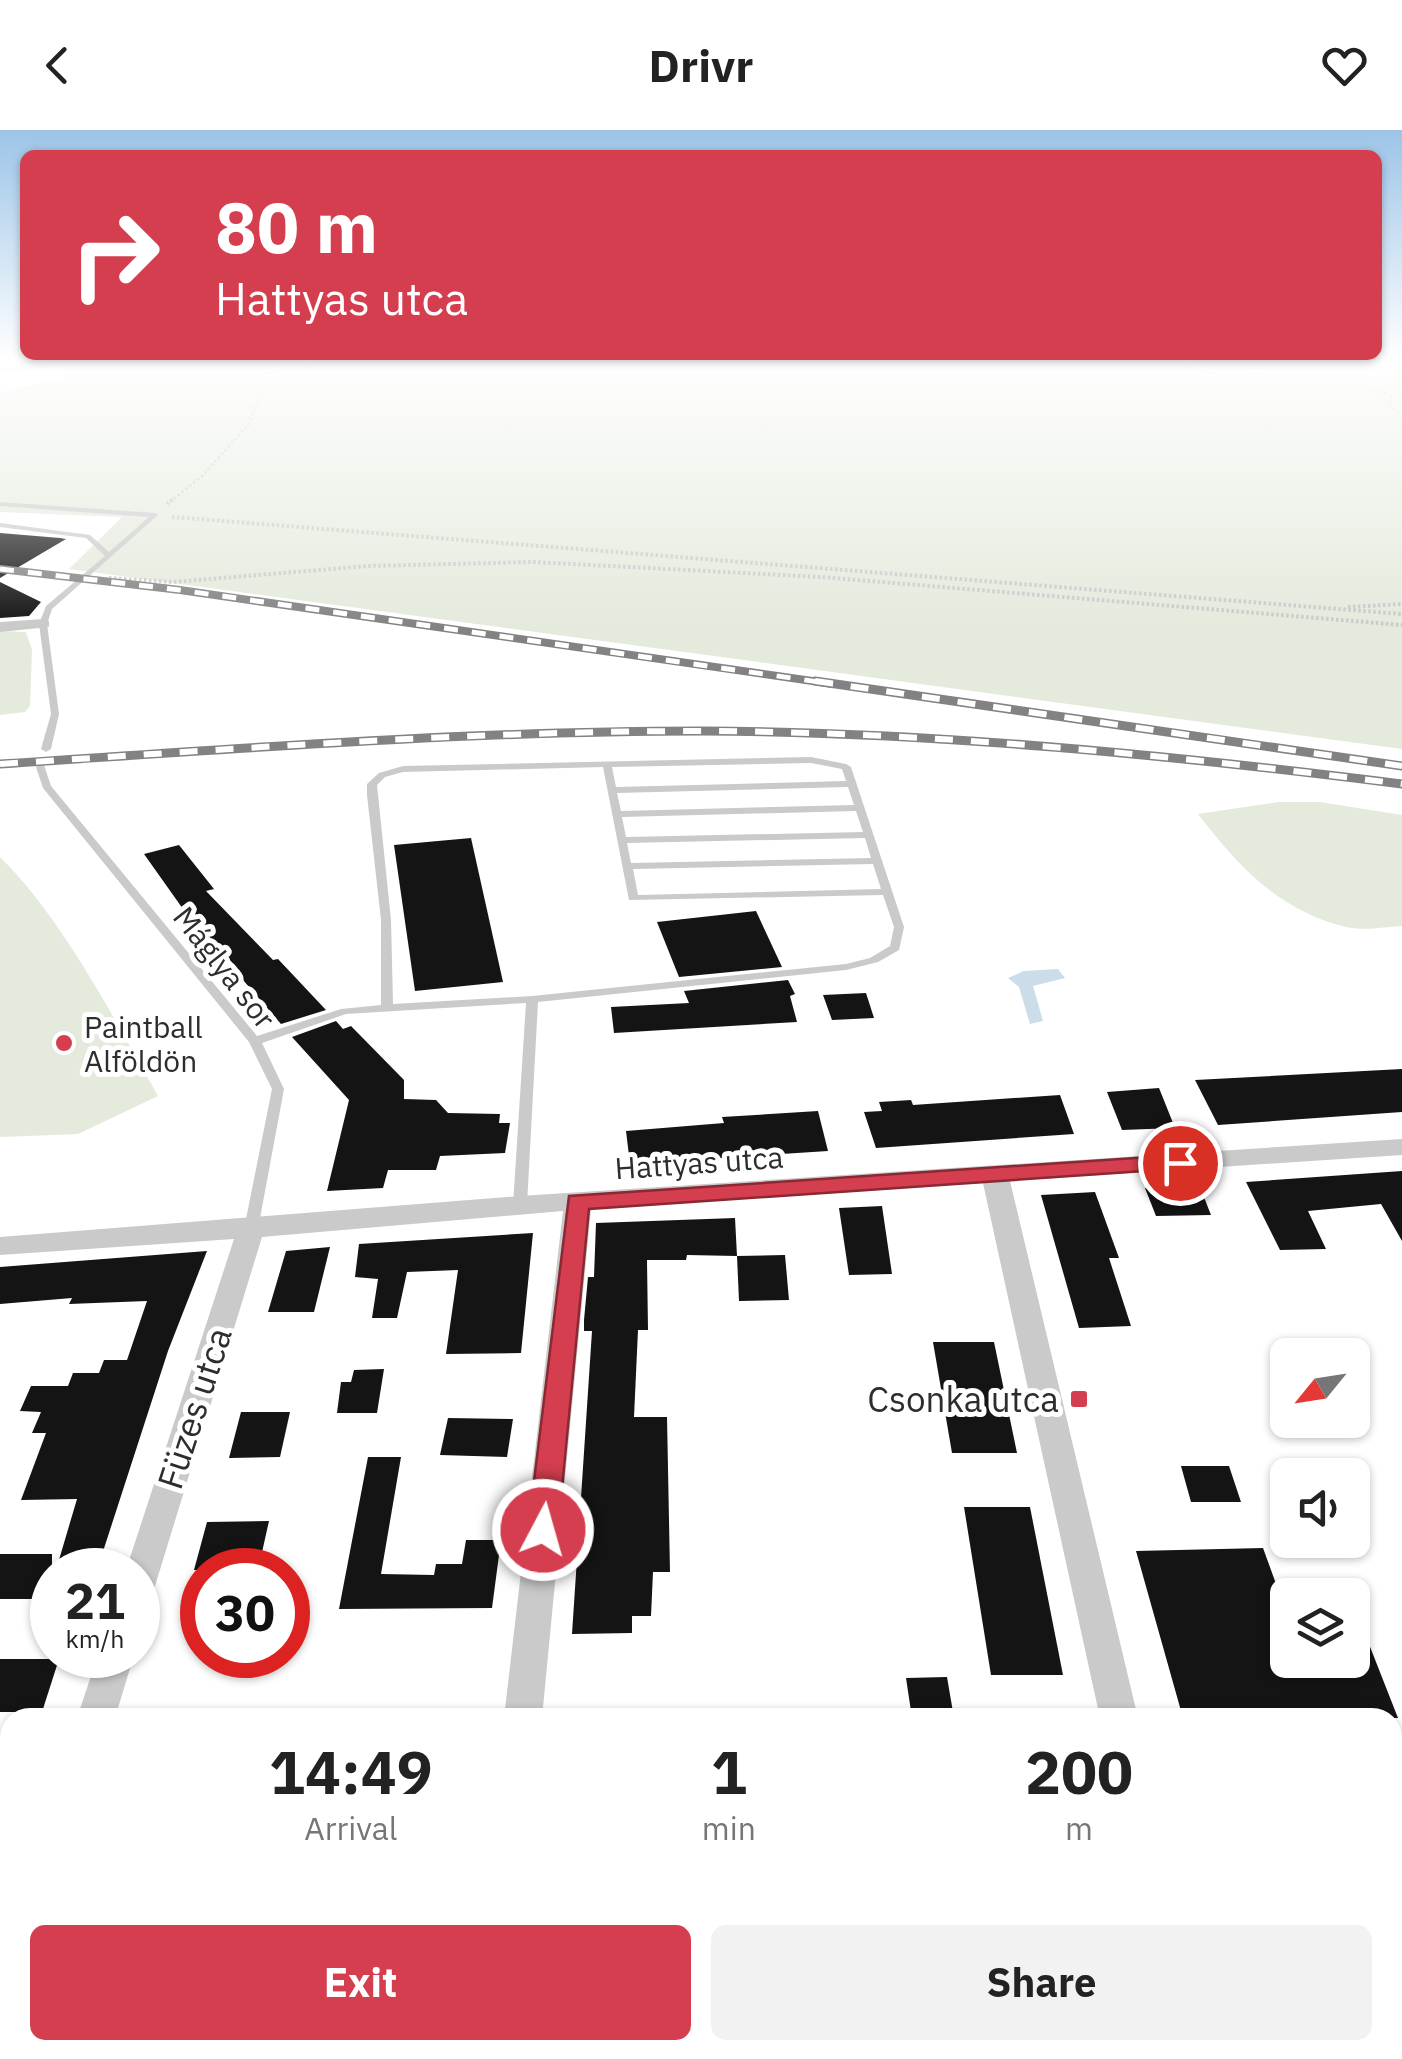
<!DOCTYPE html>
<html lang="en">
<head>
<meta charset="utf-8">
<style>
	body { margin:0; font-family:"IBM Plex Sans",sans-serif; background:#f2f2f2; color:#222; height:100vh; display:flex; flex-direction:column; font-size:38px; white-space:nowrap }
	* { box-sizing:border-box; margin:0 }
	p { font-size:32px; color:#767676 }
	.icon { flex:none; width:55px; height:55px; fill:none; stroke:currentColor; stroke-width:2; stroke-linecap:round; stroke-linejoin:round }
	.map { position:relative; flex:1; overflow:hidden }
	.drawer { position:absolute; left:0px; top:1578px; width:1402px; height:352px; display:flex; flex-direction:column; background:#fff; border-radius:30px 30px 0 0; box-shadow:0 2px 8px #0004 }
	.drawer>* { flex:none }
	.banner { position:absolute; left:20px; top:20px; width:1362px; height:210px; border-radius:15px; box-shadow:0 2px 8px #0004; background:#d53e4f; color:#fff; overflow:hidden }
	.needle { width:65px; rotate:240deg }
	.buttons { position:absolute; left:1270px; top:1208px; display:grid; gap:20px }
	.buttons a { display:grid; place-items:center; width:100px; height:100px; border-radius:15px; background:#fff; box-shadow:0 2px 8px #0004; font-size:50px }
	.speed { position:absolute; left:30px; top:1418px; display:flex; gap:20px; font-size:50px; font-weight:700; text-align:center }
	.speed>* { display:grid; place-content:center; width:130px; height:130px; border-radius:50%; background:#fff; box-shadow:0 2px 8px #0004; line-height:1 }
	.speed small { font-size:25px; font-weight:400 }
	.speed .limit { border:15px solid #d22; background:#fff; color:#111 }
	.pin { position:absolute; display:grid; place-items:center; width:85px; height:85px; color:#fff; margin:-42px; border:5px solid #fff; border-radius:50%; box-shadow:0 2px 10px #0007 }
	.me { position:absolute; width:110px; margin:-55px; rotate:6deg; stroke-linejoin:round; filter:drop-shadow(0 0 8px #0008) }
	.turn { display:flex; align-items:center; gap:35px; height:210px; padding:0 30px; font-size:45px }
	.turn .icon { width:130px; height:130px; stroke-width:2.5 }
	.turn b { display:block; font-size:70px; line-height:85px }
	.eta { display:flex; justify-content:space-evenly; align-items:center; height:170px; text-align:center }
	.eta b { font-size:60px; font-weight:700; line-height:70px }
	.button { display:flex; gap:20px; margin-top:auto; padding:20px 30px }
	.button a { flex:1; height:115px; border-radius:15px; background:#d53e4f; color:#fff; font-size:40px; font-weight:700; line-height:115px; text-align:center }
	.button a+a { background:#f2f2f2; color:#222 }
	header { display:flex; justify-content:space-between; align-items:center; height:130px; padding:0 30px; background:#fff; font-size:45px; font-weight:700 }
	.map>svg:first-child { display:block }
	.green { fill:#e4eadc }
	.water { fill:#cadde8 }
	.building { fill:#141414 }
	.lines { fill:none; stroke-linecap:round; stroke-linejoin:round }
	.path-far1 { stroke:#cacaca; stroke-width:2.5; stroke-dasharray:2.5 2.5; stroke-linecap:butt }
	.path { stroke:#cacaca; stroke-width:4; stroke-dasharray:2.5 2.5; stroke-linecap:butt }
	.lane { fill:#cacaca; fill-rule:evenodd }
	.street { fill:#cacaca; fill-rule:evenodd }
	.rail-far1-casing { stroke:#828282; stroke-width:8 }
	.rail-casing { stroke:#828282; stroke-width:9 }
	.rail-far1 { stroke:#fff; stroke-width:5; stroke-dasharray:14; stroke-linecap:butt }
	.rail { stroke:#fff; stroke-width:6; stroke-dasharray:18; stroke-linecap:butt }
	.route { fill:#d53e4f; stroke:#8a2833; stroke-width:2.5 }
	.poi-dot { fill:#d53e4f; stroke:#fff; stroke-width:4 }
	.labels { text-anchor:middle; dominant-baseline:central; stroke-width:10; stroke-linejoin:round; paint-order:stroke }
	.street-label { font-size:30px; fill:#2d2d2d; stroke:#fff }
	.poi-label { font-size:30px; fill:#2d2d2d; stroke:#fff; text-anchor:start }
	.near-poi-label { font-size:35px; fill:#2d2d2d; stroke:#fff; text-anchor:end }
	.near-street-label { font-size:35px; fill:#2d2d2d; stroke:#fff }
</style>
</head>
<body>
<header><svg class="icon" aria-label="back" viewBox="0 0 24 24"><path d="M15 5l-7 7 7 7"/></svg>Drivr<svg class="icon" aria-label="heart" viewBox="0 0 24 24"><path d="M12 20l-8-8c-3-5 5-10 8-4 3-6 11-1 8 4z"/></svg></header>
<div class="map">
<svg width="1402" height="1929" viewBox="0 0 1402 1929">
	<rect width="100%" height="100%" fill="#fff"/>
	<g class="green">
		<path d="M71,228H1402V619L69,439L122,387L0,382V262L62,248Z"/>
		<path d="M0,501L26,502L32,520L30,576L25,582L0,585Z"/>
		<path d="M1278,672H1320L1402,685V796C1385,797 1363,801 1346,797C1278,780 1239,737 1198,684Z"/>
		<path d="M0,727C63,789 114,889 158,966L78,1004L0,1007Z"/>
	</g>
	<path class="water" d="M1058,839L1065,848L1033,856L1043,891L1030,894L1019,857L1008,848L1024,841Z"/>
	<g class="building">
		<path d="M0,403L60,408L66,409L0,448Z"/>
		<path d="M0,452L41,472L29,486L0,488Z"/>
		<path d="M471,708L503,852L415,861L394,715Z"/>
		<path d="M179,715L214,759L206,761L273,830L278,829L326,880L281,894L236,842L240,841L183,779L144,724Z"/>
		<path d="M756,781L782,837L679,847L657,792Z"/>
		<path d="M788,850L795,864L790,866L797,892L614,903L611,877L689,873L684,861Z"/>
		<path d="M866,863L874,888L832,890L823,865Z"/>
		<path d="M336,891L343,899L351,896L404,950V969L436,970L448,983L500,984L499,993H510L505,1023L440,1026L436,1040H388L383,1058L327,1061L349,970L292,907Z"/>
		<path d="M1402,939V982L1218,995L1195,950Z"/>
		<path d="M1159,958L1175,998L1122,1000L1107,962Z"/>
		<path d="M1060,965L1074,1004L876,1018L864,982L882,981L879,972L911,970L913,975Z"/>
		<path d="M818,981L828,1021L630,1034L626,1001L724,993L722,987Z"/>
		<path d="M1402,1041V1111L1381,1074L1308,1081L1326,1119L1280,1120L1246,1052Z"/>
		<path d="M1200,1057L1211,1085L1156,1086L1145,1058Z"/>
		<path d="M1095,1062L1119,1128H1109L1131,1196L1079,1198L1041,1065Z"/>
		<path d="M882,1076L892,1144L849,1145L839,1078Z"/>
		<path d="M735,1088L737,1126L687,1125L686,1130H647L648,1200H638L634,1287H667L670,1442H653L651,1486H632V1503L572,1504L592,1201H584V1190L588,1147H594L596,1093Z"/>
		<path d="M533,1103L521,1223L446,1224L458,1140L407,1142L397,1188H372L378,1149L355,1147L359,1114Z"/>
		<path d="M330,1117L314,1182H268L286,1121Z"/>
		<path d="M207,1121L168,1221L97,1440H56L77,1369L21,1370L46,1303H32L41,1282L20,1281L31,1256H68L73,1243H99L104,1230H127L147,1171L69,1174L72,1168L0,1174V1137Z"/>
		<path d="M785,1125L789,1170L739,1171L737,1126Z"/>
		<path d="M933,1212H994L1017,1323H952Z"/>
		<path d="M384,1239L377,1283H337L341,1252H351L354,1240Z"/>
		<path d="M241,1282H290L280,1327L229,1328Z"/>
		<path d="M448,1288L513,1289L507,1327L440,1325Z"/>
		<path d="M368,1327H401L381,1444L434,1445L436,1434H462L466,1410H501L492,1478L339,1479Z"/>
		<path d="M1181,1336H1229L1241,1372H1191Z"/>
		<path d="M964,1377H1030L1063,1545H991Z"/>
		<path d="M269,1391L258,1440H194L207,1392Z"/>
		<path d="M1263,1418L1288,1487V1530H1352L1354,1476L1398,1588H1183L1136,1421Z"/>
		<rect x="0" y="1424" width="52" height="45"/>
		<path d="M0,1529H59L42,1582H0Z"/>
		<path d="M947,1547L954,1588H912L906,1548Z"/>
	</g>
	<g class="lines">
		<g class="path-far1">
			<path d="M851,228H890"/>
			<path d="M937,228H963"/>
			<path d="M966,228H1003"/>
			<path d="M1165,228L1198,241L1226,245L1256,243L1332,250L1402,248"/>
			<path d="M266,243L322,235L499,228"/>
			<path d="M1350,253L1392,265L1389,274L1402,286"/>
			<path d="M1402,293V300"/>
			<path d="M170,372L202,346L249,294L273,229"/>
		</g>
		<g class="path">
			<path d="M167,374L173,369"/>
			<path d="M172,387L1402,484"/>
			<path d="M109,448L173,452L368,436L533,432L821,447L1402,495"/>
			<path d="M1348,477L1402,474"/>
		</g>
		<g class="lane">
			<path d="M58,233L56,236L0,243V239Z"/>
			<path d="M0,372L155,383L158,385L52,479L47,494L59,584L51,619L46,622L41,619L51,584L39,494L46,476L105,426L86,408L0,397V393L90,405L109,422L149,387L0,376Z"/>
			<path d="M811,627L846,634L851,637L904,797L899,820L878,832L846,840L538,872L527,1075L520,1079L513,1075L526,873L346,884L262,913L284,959L258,1099L251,1103L244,1099L272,959L249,912L43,658L36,637L38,635H44L51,656L257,906L341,879L381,875V790L367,665V654L379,643L403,636ZM811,633L842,639L846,651L616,657L612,637ZM603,637L629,770L883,765L894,797L890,816L870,828L846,834L532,866L393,874L391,790L377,655L385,647L403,642ZM848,657L854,675L621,681L617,663ZM856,681L863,702L626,707L622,687ZM865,708L871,728L631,733L627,713ZM873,734L881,759L638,765L633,739Z"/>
		</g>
		<g class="street">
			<path d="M43,489L49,491V497L0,502V492Z"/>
			<path d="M1402,1009V1025L1010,1051L1138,1588H1100L983,1053L591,1079L542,1588H504L563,1081L262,1107L155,1456L150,1466L138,1470V1440H126L234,1109L0,1125V1107L520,1066Z"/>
			<path d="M98,1525H134L115,1588H77Z"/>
			<path d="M10,1837V1920H32L28,1929H0V1841Z"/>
			<rect x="1392" y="1858" width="10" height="44"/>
			<path d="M466,1920H510L509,1929H465Z"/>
			<path d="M1173,1920H1217L1219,1929H1175Z"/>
		</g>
		<g class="rail-far1-casing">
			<path id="rail-far1" d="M0,439L180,460L833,554"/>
		</g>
		<g class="rail-casing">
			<g id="rail">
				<path d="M815,551L1402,636"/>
				<path d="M0,634C234,619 467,601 702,601C936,602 1170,625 1402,654"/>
			</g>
		</g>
		<use href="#rail-far1" class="rail-far1"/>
		<use href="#rail" class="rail"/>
	</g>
	<linearGradient id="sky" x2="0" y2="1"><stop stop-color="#9cc4e8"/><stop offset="0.46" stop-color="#fff"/><stop offset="1" stop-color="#fff" stop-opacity="0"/></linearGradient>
	<rect width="1402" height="498" fill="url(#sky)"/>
	<path class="route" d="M1180,1025L1188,1027L1192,1033L1188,1038L589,1079L558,1400L554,1408L543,1412L532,1408L528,1400L569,1066Z"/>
	<g class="poi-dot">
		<circle cx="64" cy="913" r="10"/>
		<rect x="1069" y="1259" width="20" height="20" rx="5"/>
	</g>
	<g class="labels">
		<g class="street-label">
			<text transform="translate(225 837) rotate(52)">Máglya sor</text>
			<text transform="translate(699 1032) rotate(-4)">Hattyas utca</text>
		</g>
		<g class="poi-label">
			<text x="84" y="896">Paintball<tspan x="84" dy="34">Alföldön</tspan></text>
		</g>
		<g class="near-poi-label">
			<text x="1059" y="1269">Csonka utca</text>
		</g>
		<g class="near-street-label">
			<text transform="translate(194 1278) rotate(-72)">Füzes utca</text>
		</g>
	</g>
</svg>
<div class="buttons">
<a><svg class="needle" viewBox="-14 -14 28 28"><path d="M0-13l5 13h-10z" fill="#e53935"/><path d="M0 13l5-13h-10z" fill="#767676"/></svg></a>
<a><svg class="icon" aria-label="sound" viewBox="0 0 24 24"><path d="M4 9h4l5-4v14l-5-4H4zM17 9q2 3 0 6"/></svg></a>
<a><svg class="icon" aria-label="layers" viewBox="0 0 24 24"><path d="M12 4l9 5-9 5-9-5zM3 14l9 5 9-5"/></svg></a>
</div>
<div class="speed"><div>21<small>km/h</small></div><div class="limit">30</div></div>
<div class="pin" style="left:1180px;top:1033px;background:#d93025"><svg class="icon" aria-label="arrive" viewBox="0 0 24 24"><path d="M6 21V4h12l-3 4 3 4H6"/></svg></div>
<svg class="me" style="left:543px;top:1400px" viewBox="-20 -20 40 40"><circle r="17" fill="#d53e4f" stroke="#fff" stroke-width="3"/><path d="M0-11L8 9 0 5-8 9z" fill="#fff"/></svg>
<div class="banner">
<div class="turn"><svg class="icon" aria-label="right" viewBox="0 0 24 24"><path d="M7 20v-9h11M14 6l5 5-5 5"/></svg><div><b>80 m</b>Hattyas utca</div></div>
</div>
<section class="drawer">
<div class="eta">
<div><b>14:49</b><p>Arrival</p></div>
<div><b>1</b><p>min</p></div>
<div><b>200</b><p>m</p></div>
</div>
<div class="button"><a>Exit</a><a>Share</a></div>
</section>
</div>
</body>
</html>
